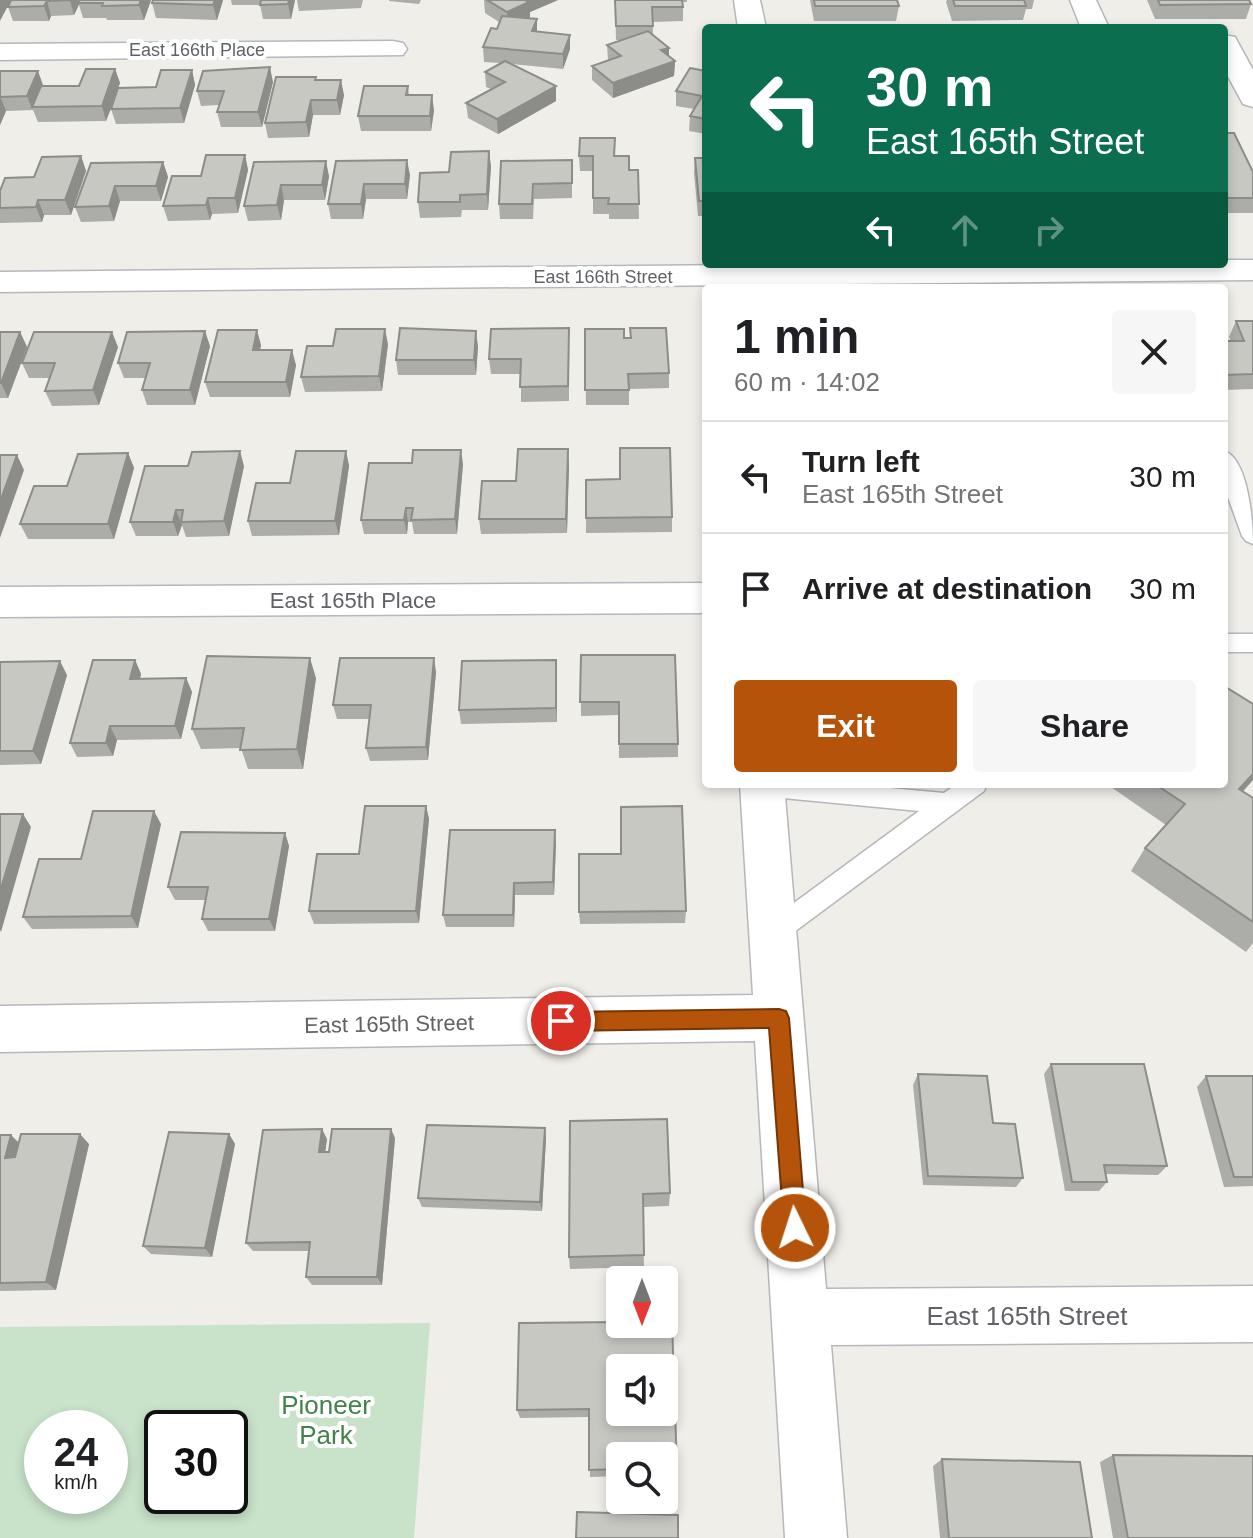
<!DOCTYPE html>
<html lang="en">
<head>
<meta charset="utf-8">
<style>
	body { margin:0; font-family:Helvetica,sans-serif; background:#f6f6f6; color:#202124; height:100vh; display:flex; flex-direction:column; font-size:30px; white-space:nowrap }
	* { box-sizing:border-box; margin:0 }
	p { font-size:26px; color:#757577 }
	.icon { flex:none; width:44px; height:44px; fill:none; stroke:currentColor; stroke-width:2; stroke-linecap:round; stroke-linejoin:round }
	.map { position:relative; flex:1; overflow:hidden }
	.sheet { position:absolute; left:702px; top:284px; width:526px; height:504px; display:flex; flex-direction:column; background:#fff; border-radius:8px; box-shadow:0 4px 12px #0003 }
	.sheet>* { flex:none }
	.guide { position:absolute; left:702px; top:24px; width:526px; height:244px; border-radius:8px; box-shadow:0 4px 12px #0003; background:#0b6e4f; color:#fff; overflow:hidden }
	.needle { width:52px; rotate:180deg }
	.tools { position:absolute; left:606px; top:1266px; display:grid; gap:16px }
	.tools a { display:grid; place-items:center; width:72px; height:72px; border-radius:8px; background:#fff; box-shadow:0 4px 12px #0003; font-size:40px }
	.speed { position:absolute; left:24px; top:1410px; display:flex; gap:16px; font-size:40px; font-weight:700; text-align:center }
	.speed>* { display:grid; place-content:center; width:104px; height:104px; border-radius:50%; background:#fff; box-shadow:0 4px 12px #0003; line-height:1 }
	.speed small { font-size:20px; font-weight:400 }
	.speed .limit { border:4px solid #111; border-radius:12px; background:#fff; color:#111 }
	.pin { position:absolute; display:grid; place-items:center; width:68px; height:68px; color:#fff; margin:-34px; border:4px solid #fff; border-radius:50%; box-shadow:0 2px 8px #0007 }
	.me { position:absolute; width:88px; margin:-44px; rotate:356deg; stroke-linejoin:round; filter:drop-shadow(0 0 6px #0008) }
	.turn { display:flex; align-items:center; gap:28px; height:168px; padding:0 32px; font-size:36px }
	.turn .icon { width:104px; height:104px; stroke-width:2.5 }
	.turn b { display:block; font-size:56px; line-height:68px }
	.lanes { display:flex; align-items:center; height:76px; padding:0 32px; background:#0003; justify-content:center; gap:40px; direction:ltr }
	.lanes .off { opacity:.35 }
	.round { display:grid; place-items:center; flex:none; width:84px; height:84px; border-radius:8px; background:#f6f6f6 }
	.overview { display:flex; align-items:center; justify-content:space-between; height:136px; padding:0 32px }
	h1 { font-size:48px; font-weight:800; line-height:60px }
	.primary-button { display:flex; gap:16px; margin-top:auto; padding:16px 32px }
	.primary-button a { flex:1; height:92px; border-radius:8px; background:#b45309; color:#fff; font-size:32px; font-weight:800; line-height:92px; text-align:center }
	.primary-button a+a { background:#f6f6f6; color:#202124 }
	ul { padding:0; list-style:none }
	li { display:flex; align-items:center; gap:24px; height:112px; padding:0 32px; border-top:2px solid #e0e0e0 }
	li div { flex:1 }
	li b { display:block; font-size:30px }
	li em { font-style:normal }
	.map>svg:first-child { display:block }
	.green { fill:#c9e3ca; fill-rule:evenodd }
	.lines { fill:none; stroke-linecap:round; stroke-linejoin:round }
	.lane-casing { stroke:#b5b7bb; stroke-width:3 }
	.street-casing { stroke:#b5b7bb; stroke-width:3 }
	.lane { fill:#fff; fill-rule:evenodd }
	.street { fill:#fff; fill-rule:evenodd }
	.wall { fill:#acaca8; fill-rule:evenodd }
	.shaded-wall { fill:#8c8c88 }
	.building { fill:#c8c8c3; stroke:#8c8c88; stroke-width:2; fill-rule:evenodd }
	.route { fill:#b45309; stroke:#753606; stroke-width:2 }
	.labels { text-anchor:middle; dominant-baseline:central; stroke-width:8; stroke-linejoin:round; paint-order:stroke }
	.far-street-label { font-size:18px; fill:#606266; stroke:#fff }
	.street-label { font-size:22px; fill:#606266; stroke:#fff }
	.near-street-label { font-size:26px; fill:#606266; stroke:#fff }
	.near-park-label { font-size:26px; fill:#428349; stroke:#fff }
</style>
</head>
<body>
<div class="map">
<svg width="1253" height="1538" viewBox="0 0 1253 1538">
	<rect width="100%" height="100%" fill="#f0eee9"/>
	<path class="green" d="M430,1323L414,1538H0V1327ZM42,1428H110V1496H42ZM162,1428H230V1496H162Z"/>
	<g class="lines">
		<g class="lane-casing">
			<g id="lane">
				<path d="M1224,451C1248,458 1253,522 1253,544L1246,541L1242,536L1224,486Z"/>
				<rect x="1224" y="634" width="29" height="18"/>
				<path d="M751,784H846L944,793L957,784H987L984,791L782,941L773,945L764,941L760,933L764,925L919,811L762,796L753,793Z"/>
			</g>
		</g>
		<g class="street-casing">
			<g id="street">
				<path d="M734,0H760L766,28H738Z"/>
				<path d="M1070,0H1096L1109,28H1081Z"/>
				<path d="M1224,35L1235,37L1253,70V107L1243,104L1224,69Z"/>
				<path d="M393,41L403,43L407,49L403,55L0,60V44Z"/>
				<path d="M1224,260H1253V280L0,292V272L835,264H1224Z"/>
				<path d="M706,583V613L0,617V587Z"/>
				<path d="M740,784H784L826,1289L1253,1286V1342L831,1345L847,1538H785L755,1041L0,1052V1006L753,995Z"/>
			</g>
		</g>
		<use href="#lane" class="lane"/>
		<use href="#street" class="street"/>
	</g>
	<g class="wall">
		<path d="M11,0H151L144,20H107L106,18H83L79,5L74,15L51,16L49,21H13L8,7Z"/>
		<path d="M223,0L217,20L156,18L152,3Z"/>
		<path d="M231,0H295L291,19H263L260,5H232Z"/>
		<path d="M297,0H363L361,8L299,11Z"/>
		<path d="M389,0H421L419,4L389,1Z"/>
		<path d="M484,0H558L530,12V17L527,18L537,32L570,35V49L563,69L512,64L556,86V101L498,134L468,118L466,103L491,89L486,87L485,72L500,63L484,62L483,47L497,29L499,22L485,13Z"/>
		<path d="M615,0H687V2H683V21L653,22V35L669,48V57L675,61L674,76L613,98L592,80V66L608,60L607,45L620,40H616Z"/>
		<path d="M810,0H897L899,6L896,21H814Z"/>
		<path d="M947,0H1034L1032,9H1026L1023,20L952,21L946,2Z"/>
		<path d="M1147,0H1249L1251,4L1246,19H1155Z"/>
		<path d="M115,69L120,83L118,88L156,87L192,70L195,85L184,123L116,124L111,109L106,121L38,122L33,110L6,111L0,125V71L43,86H79Z"/>
		<path d="M706,71V134L689,131L690,116L694,109L676,106V91Z"/>
		<path d="M316,77V80L344,95L340,115H313L309,137L268,138L265,123Z"/>
		<path d="M273,82L262,127H221L217,112L219,105L201,106L197,91Z"/>
		<path d="M408,86L409,95L434,110L431,131H361L358,116Z"/>
		<path d="M1224,133L1253,172V213H1224Z"/>
		<path d="M245,155L248,170L238,213L212,214L210,220L168,221L163,206L201,176Z"/>
		<path d="M81,156L86,171L71,215H44L42,222L0,223V191Z"/>
		<path d="M579,156H615L629,170H638L639,219H609V214H593V171H580Z"/>
		<path d="M695,158H706V216H698L694,173Z"/>
		<path d="M336,161L410,175L407,199H366L363,219H331L328,204Z"/>
		<path d="M501,161L572,175V198L534,199L533,219H500L499,204Z"/>
		<path d="M163,162L168,177L161,201H120L114,221L81,222L75,207Z"/>
		<path d="M254,162L329,176L325,200H284L281,220L248,221L244,206Z"/>
		<path d="M491,166L488,210H462L461,217L420,218L418,202L449,172Z"/>
		<path d="M1236,321H1253V389L1224,390V341H1231L1229,337Z"/>
		<path d="M569,328V401L521,402V374H491L489,359Z"/>
		<path d="M585,329L624,338L669,373V388L629,389V405H586Z"/>
		<path d="M0,332H20L27,347L8,398H0Z"/>
		<path d="M388,344L382,391L305,392L301,377Z"/>
		<path d="M261,345L260,350L296,365L290,397H210L205,382Z"/>
		<path d="M210,346L195,405H147L142,390L146,378H124L118,363Z"/>
		<path d="M478,346L476,375H398L396,360Z"/>
		<path d="M118,347L99,405L52,406L45,391L49,378H29L22,363Z"/>
		<path d="M346,451L349,466L339,535L252,536L248,521L290,483Z"/>
		<path d="M128,453L134,468L114,539H28L20,524L67,486Z"/>
		<path d="M412,463L463,464L457,534H414L412,522H408L407,534H364L361,520Z"/>
		<path d="M569,464L567,533L481,534L479,519L516,481Z"/>
		<path d="M188,466H244L229,536L186,537L182,525L178,536H136L130,522Z"/>
		<path d="M586,480L672,517V532L586,533Z"/>
		<path d="M581,655L678,744V757L619,758V715L581,716Z"/>
		<path d="M135,660L141,674L140,678H186L192,692L181,739L117,740L113,756L77,757L70,743Z"/>
		<path d="M0,662L67,675L41,764L0,765Z"/>
		<path d="M436,672L428,760L370,761L366,748L370,719H337L333,705Z"/>
		<path d="M557,674V722L461,724L459,710Z"/>
		<path d="M316,678L303,769H248L241,748L201,749L192,729Z"/>
		<path d="M1108,784H1224L1243,792L1253,798V943L1246,952L1131,871L1145,848L1166,825L1108,785Z"/>
		<path d="M426,806L429,819L419,923L314,924L309,911L359,854Z"/>
		<path d="M161,824L138,928L32,929L23,917L81,859Z"/>
		<path d="M285,833L289,846L275,931H208L202,919L206,900H175L168,887Z"/>
		<path d="M556,843L554,895H515L514,927H446L443,915Z"/>
		<path d="M686,911L685,923L580,924L579,912Z"/>
		<path d="M1051,1064L1167,1166L1158,1175L1106,1174L1107,1182L1099,1191H1065L1044,1074Z"/>
		<path d="M918,1074L993,1123L1023,1178L1016,1187L923,1185L913,1085Z"/>
		<path d="M1206,1076H1253V1186L1224,1187L1197,1087Z"/>
		<path d="M570,1121L670,1193L669,1206L643,1207L644,1267L570,1269L569,1257Z"/>
		<path d="M545,1128L546,1138L542,1211L422,1207L418,1198Z"/>
		<path d="M229,1134L235,1144L212,1257L151,1254L143,1246Z"/>
		<path d="M0,1135L19,1142L89,1144L56,1290L0,1291Z"/>
		<path d="M395,1138L382,1285H312L306,1277L309,1251H253L246,1243L327,1139L325,1152Z"/>
		<path d="M620,1322V1324H664V1322H672L677,1469L676,1476H664V1456H620V1476L590,1477L589,1417L520,1418L517,1410L519,1323ZM620,1368H664V1412H620Z"/>
		<path d="M1113,1455L1253,1538H1113L1100,1462Z"/>
		<path d="M942,1459L1092,1538H940L933,1466Z"/>
	</g>
	<g class="shaded-wall">
		<path d="M0,0H11L0,21Z"/>
		<path d="M70,0H81L74,15L70,1Z"/>
		<path d="M141,0H151L144,20L139,5Z"/>
		<path d="M215,0H223L217,20L213,5Z"/>
		<path d="M289,0H295L291,19L288,4Z"/>
		<path d="M525,0H558L530,12V17L508,27L507,12Z"/>
		<path d="M47,1L51,16L49,21L44,6Z"/>
		<path d="M537,19V34L532,31Z"/>
		<path d="M570,35V49L563,69V54Z"/>
		<path d="M669,48V62L661,50Z"/>
		<path d="M675,61L674,76L613,98V83Z"/>
		<path d="M270,67L273,82L262,127L258,112Z"/>
		<path d="M115,69L120,83L106,121L102,106Z"/>
		<path d="M192,70L195,85L184,123L180,108Z"/>
		<path d="M38,71L43,85L34,107H32L33,111L27,96Z"/>
		<path d="M341,80L344,95L340,115L337,100Z"/>
		<path d="M556,86V101L498,134L497,119Z"/>
		<path d="M432,95L434,110L431,131L430,116Z"/>
		<path d="M0,96L6,111L0,125Z"/>
		<path d="M311,100L313,115L309,137L306,122Z"/>
		<path d="M489,151L491,166L488,210L487,194Z"/>
		<path d="M245,155L248,170L238,213L235,198Z"/>
		<path d="M81,156L86,171L71,215L65,200Z"/>
		<path d="M407,160L410,175L407,199L405,184Z"/>
		<path d="M326,161L329,176L325,200L322,185Z"/>
		<path d="M163,162L168,177L161,201L156,186Z"/>
		<path d="M364,184L366,199L363,219L361,204Z"/>
		<path d="M281,185L284,200L281,220L277,205Z"/>
		<path d="M115,186L120,201L114,221L109,206Z"/>
		<path d="M208,198L212,214L210,220L206,205Z"/>
		<path d="M38,200L44,215L42,222L36,207Z"/>
		<path d="M385,329L388,344L382,391L379,376Z"/>
		<path d="M257,330L261,345L257,365L253,350Z"/>
		<path d="M205,331L210,346L195,405L190,390Z"/>
		<path d="M476,331L478,346L476,375L474,360Z"/>
		<path d="M20,332L27,347L8,398L1,383Z"/>
		<path d="M112,332L118,347L99,405L93,390Z"/>
		<path d="M292,350L296,365L290,397L286,382Z"/>
		<path d="M568,449L569,464L567,533L566,519Z"/>
		<path d="M461,450L463,464L457,534L455,519Z"/>
		<path d="M240,451L244,466L229,536L224,521Z"/>
		<path d="M346,451L349,466L339,535L335,521Z"/>
		<path d="M128,453L134,468L114,539L108,524Z"/>
		<path d="M17,455L24,470L0,538V502Z"/>
		<path d="M406,508L408,522L407,534L404,520Z"/>
		<path d="M176,510L182,525L178,536L173,522Z"/>
		<path d="M310,658L316,678L303,769L297,749Z"/>
		<path d="M434,658L436,672L428,760L426,747Z"/>
		<path d="M135,660L141,674L137,692L130,679Z"/>
		<path d="M556,660L557,674V722L556,708Z"/>
		<path d="M60,661L67,675L41,764L33,751Z"/>
		<path d="M186,678L192,692L181,739L175,726Z"/>
		<path d="M110,726L117,740L113,756L106,743Z"/>
		<path d="M1253,774V780L1223,814L1239,789Z"/>
		<path d="M426,806L429,819L419,923L416,911Z"/>
		<path d="M154,811L161,824L138,928L131,916Z"/>
		<path d="M23,814L31,827L1,932L0,930V892Z"/>
		<path d="M555,830L556,843L554,895L553,882Z"/>
		<path d="M285,833L289,846L275,931L269,919Z"/>
		<path d="M514,883L515,895L514,927L513,915Z"/>
		<path d="M545,1128L546,1138L542,1211L540,1202Z"/>
		<path d="M322,1129L327,1139L324,1161L319,1152Z"/>
		<path d="M391,1129L395,1138L382,1285L377,1277Z"/>
		<path d="M80,1134L89,1144L56,1290L46,1282Z"/>
		<path d="M229,1134L235,1144L212,1257L205,1248Z"/>
		<path d="M11,1135L21,1145L15,1167L5,1158Z"/>
	</g>
	<g class="building">
		<path d="M11,0H70L47,1L44,6L8,7Z"/>
		<path d="M80,0H141L139,5L102,6L103,3H78Z"/>
		<path d="M153,0H215L213,5L152,3Z"/>
		<path d="M261,0H289L288,4L260,5Z"/>
		<path d="M487,0H525L529,2L507,12Z"/>
		<path d="M615,0H682L683,7H652L653,26H616Z"/>
		<path d="M814,0H897L899,6H815Z"/>
		<path d="M953,0H1024L1026,6H955Z"/>
		<path d="M1158,0H1249L1251,4L1160,5Z"/>
		<path d="M502,16L537,19L532,31L570,35L563,54L483,47L491,28L497,29Z"/>
		<path d="M648,31L669,48L661,50L675,61L613,83L592,66L621,56L607,45Z"/>
		<path d="M505,61L556,86L497,119L466,103L505,82L485,72Z"/>
		<path d="M270,67L258,112H217L224,91H197L203,71Z"/>
		<path d="M690,68L706,71V119L690,116L702,96L676,91Z"/>
		<path d="M86,69H115L102,106L32,107L41,86H79Z"/>
		<path d="M161,70H192L180,108L111,109L118,88L156,87Z"/>
		<path d="M0,71H38L27,96L0,97Z"/>
		<path d="M276,77H316L315,80H341L337,100H311L306,122L265,123Z"/>
		<path d="M364,86H408L406,95H432L430,116H358Z"/>
		<path d="M1224,133H1234L1253,172V198H1225L1224,196Z"/>
		<path d="M580,138H615L614,156H629V170H638L639,204H608L609,198H593V156H579Z"/>
		<path d="M489,151L487,194L460,195V202H418L420,173L449,172L451,152Z"/>
		<path d="M206,155H245L235,198H208L206,205L163,206L172,176H201Z"/>
		<path d="M81,156L65,200H38L36,207L0,208V191L5,178L34,177L42,157Z"/>
		<path d="M695,158H706V201H699Z"/>
		<path d="M407,160L405,184H364L361,204H328L336,161Z"/>
		<path d="M572,160V183L533,184L532,204H499L501,161Z"/>
		<path d="M326,161L322,185H281L277,205L244,206L254,162Z"/>
		<path d="M163,162L156,186H115L109,206L75,207L91,163Z"/>
		<path d="M1236,321H1253V374L1224,375V341H1244Z"/>
		<path d="M400,328L476,331L474,360H396Z"/>
		<path d="M569,328L568,386L520,387L521,359H489L491,329Z"/>
		<path d="M630,328H666L669,373L628,374L629,390H585V329H624V338H631Z"/>
		<path d="M336,329H385L379,376L301,377L307,346H333Z"/>
		<path d="M218,330H257L253,350H292L286,382H205Z"/>
		<path d="M205,331L190,390H142L150,363H118L127,332Z"/>
		<path d="M0,332H20L1,383H0Z"/>
		<path d="M34,332H112L93,390L45,391L55,363H22Z"/>
		<path d="M620,448H670L672,517L586,518V480L620,479Z"/>
		<path d="M518,449H568L566,519H479L482,481H516Z"/>
		<path d="M413,450H461L455,519L411,520L413,508H406L404,520H361L369,463H412Z"/>
		<path d="M240,451L224,521L181,522L183,510H176L173,522H130L145,466H188L192,452Z"/>
		<path d="M296,451H346L335,521H248L256,483H290Z"/>
		<path d="M128,453L108,524H20L34,486H67L78,454Z"/>
		<path d="M0,455H17L0,502Z"/>
		<path d="M581,655H675L678,744H619V702H580Z"/>
		<path d="M207,656L310,658L297,749L240,750L244,728L192,729Z"/>
		<path d="M340,658H434L426,747L366,748L371,705H333Z"/>
		<path d="M93,660H135L130,679L186,678L175,726H110L106,743H70Z"/>
		<path d="M556,660V708L459,710L462,661Z"/>
		<path d="M60,661L33,751H0V662Z"/>
		<path d="M1224,686L1253,704V774L1239,789L1253,798V922L1145,848L1185,804L1155,784H1224Z"/>
		<path d="M365,806H426L416,911H309L317,854H359Z"/>
		<path d="M682,806L686,911L579,912V854H621V807Z"/>
		<path d="M93,811H154L131,916L23,917L39,859H81Z"/>
		<path d="M0,814H23L0,892Z"/>
		<path d="M450,830H555L553,882L514,883L513,915H443Z"/>
		<path d="M181,832L285,833L269,919H202L208,887H168Z"/>
		<path d="M1051,1064H1144L1167,1166L1104,1165L1107,1182H1072Z"/>
		<path d="M918,1074L987,1076L993,1123L1015,1124L1023,1178L928,1176Z"/>
		<path d="M1206,1076H1253V1177H1234Z"/>
		<path d="M667,1119L670,1193L643,1194L644,1255L569,1257L570,1121Z"/>
		<path d="M427,1125L545,1128L540,1202L418,1198Z"/>
		<path d="M322,1129L319,1152H329L332,1129H391L377,1277H306L310,1242L246,1243L263,1130Z"/>
		<path d="M169,1132L229,1134L205,1248L143,1246Z"/>
		<path d="M21,1134H80L46,1282L0,1283V1135H11L5,1158L15,1157Z"/>
		<path d="M620,1322V1324H664V1322H672L677,1469H664V1456H620V1469L589,1470V1409L517,1410L519,1323ZM620,1368H664V1412H620Z"/>
		<path d="M1113,1455L1253,1456V1538H1128Z"/>
		<path d="M942,1459L1080,1462L1092,1538H949Z"/>
		<path d="M577,1512L678,1515V1538H576Z"/>
	</g>
	<path class="route" d="M779,1009L786,1011L789,1018L806,1228L803,1236L795,1239L787,1236L784,1228L769,1028L561,1031L554,1028L551,1021L554,1015L561,1012Z"/>
	<g class="labels">
		<g class="far-street-label">
			<text x="197" y="50">East 166th Place</text>
			<text x="603" y="277">East 166th Street</text>
		</g>
		<g class="street-label">
			<text x="353" y="600">East 165th Place</text>
			<text transform="translate(389 1024) rotate(-1)">East 165th Street</text>
		</g>
		<g class="near-street-label">
			<text x="1027" y="1316">East 165th Street</text>
		</g>
		<g class="near-park-label">
			<text x="326" y="1405">Pioneer<tspan x="326" dy="30">Park</tspan></text>
		</g>
	</g>
</svg>
<div class="tools">
<a><svg class="needle" viewBox="-14 -14 28 28"><path d="M0-13l5 13h-10z" fill="#e53935"/><path d="M0 13l5-13h-10z" fill="#757577"/></svg></a>
<a><svg class="icon" aria-label="sound" viewBox="0 0 24 24"><path d="M4 9h4l5-4v14l-5-4H4zM17 9q2 3 0 6"/></svg></a>
<a><svg class="icon" aria-label="search" viewBox="0 0 24 24"><circle cx="10" cy="10" r="6"/><path d="M15 15l6 6"/></svg></a>
</div>
<div class="speed"><div>24<small>km/h</small></div><div class="limit">30</div></div>
<div class="pin" style="left:561px;top:1021px;background:#d93025"><svg class="icon" aria-label="arrive" viewBox="0 0 24 24"><path d="M6 21V4h12l-3 4 3 4H6"/></svg></div>
<svg class="me" style="left:795px;top:1228px" viewBox="-20 -20 40 40"><circle r="17" fill="#b45309" stroke="#fff" stroke-width="3"/><path d="M0-11L8 9 0 5-8 9z" fill="#fff"/></svg>
<div class="guide">
<div class="turn"><svg class="icon" aria-label="left" viewBox="0 0 24 24"><path d="M17 20v-9H6M10 6l-5 5 5 5"/></svg><div><b>30 m</b>East 165th Street</div></div>
<div class="lanes"><svg class="icon" aria-label="left" viewBox="0 0 24 24"><path d="M17 20v-9H6M10 6l-5 5 5 5"/></svg><svg class="icon off" aria-label="ahead" viewBox="0 0 24 24"><path d="M12 20V5M6 11l6-6 6 6"/></svg><svg class="icon off" aria-label="right" viewBox="0 0 24 24"><path d="M7 20v-9h11M14 6l5 5-5 5"/></svg></div>
</div>
<section class="sheet">
<div class="overview"><div><h1>1 min</h1><p>60 m · 14:02</p></div><a class="round"><svg class="icon" aria-label="close" viewBox="0 0 24 24"><path d="M6 6l12 12M18 6L6 18"/></svg></a></div>
<ul>
<li><svg class="icon" aria-label="left" viewBox="0 0 24 24"><path d="M17 20v-9H6M10 6l-5 5 5 5"/></svg><div><b>Turn left</b><p>East 165th Street</p></div><em>30 m</em></li>
<li><svg class="icon" aria-label="arrive" viewBox="0 0 24 24"><path d="M6 21V4h12l-3 4 3 4H6"/></svg><div><b>Arrive at destination</b></div><em>30 m</em></li>
</ul>
<div class="primary-button"><a>Exit</a><a>Share</a></div>
</section>
</div>
</body>
</html>
